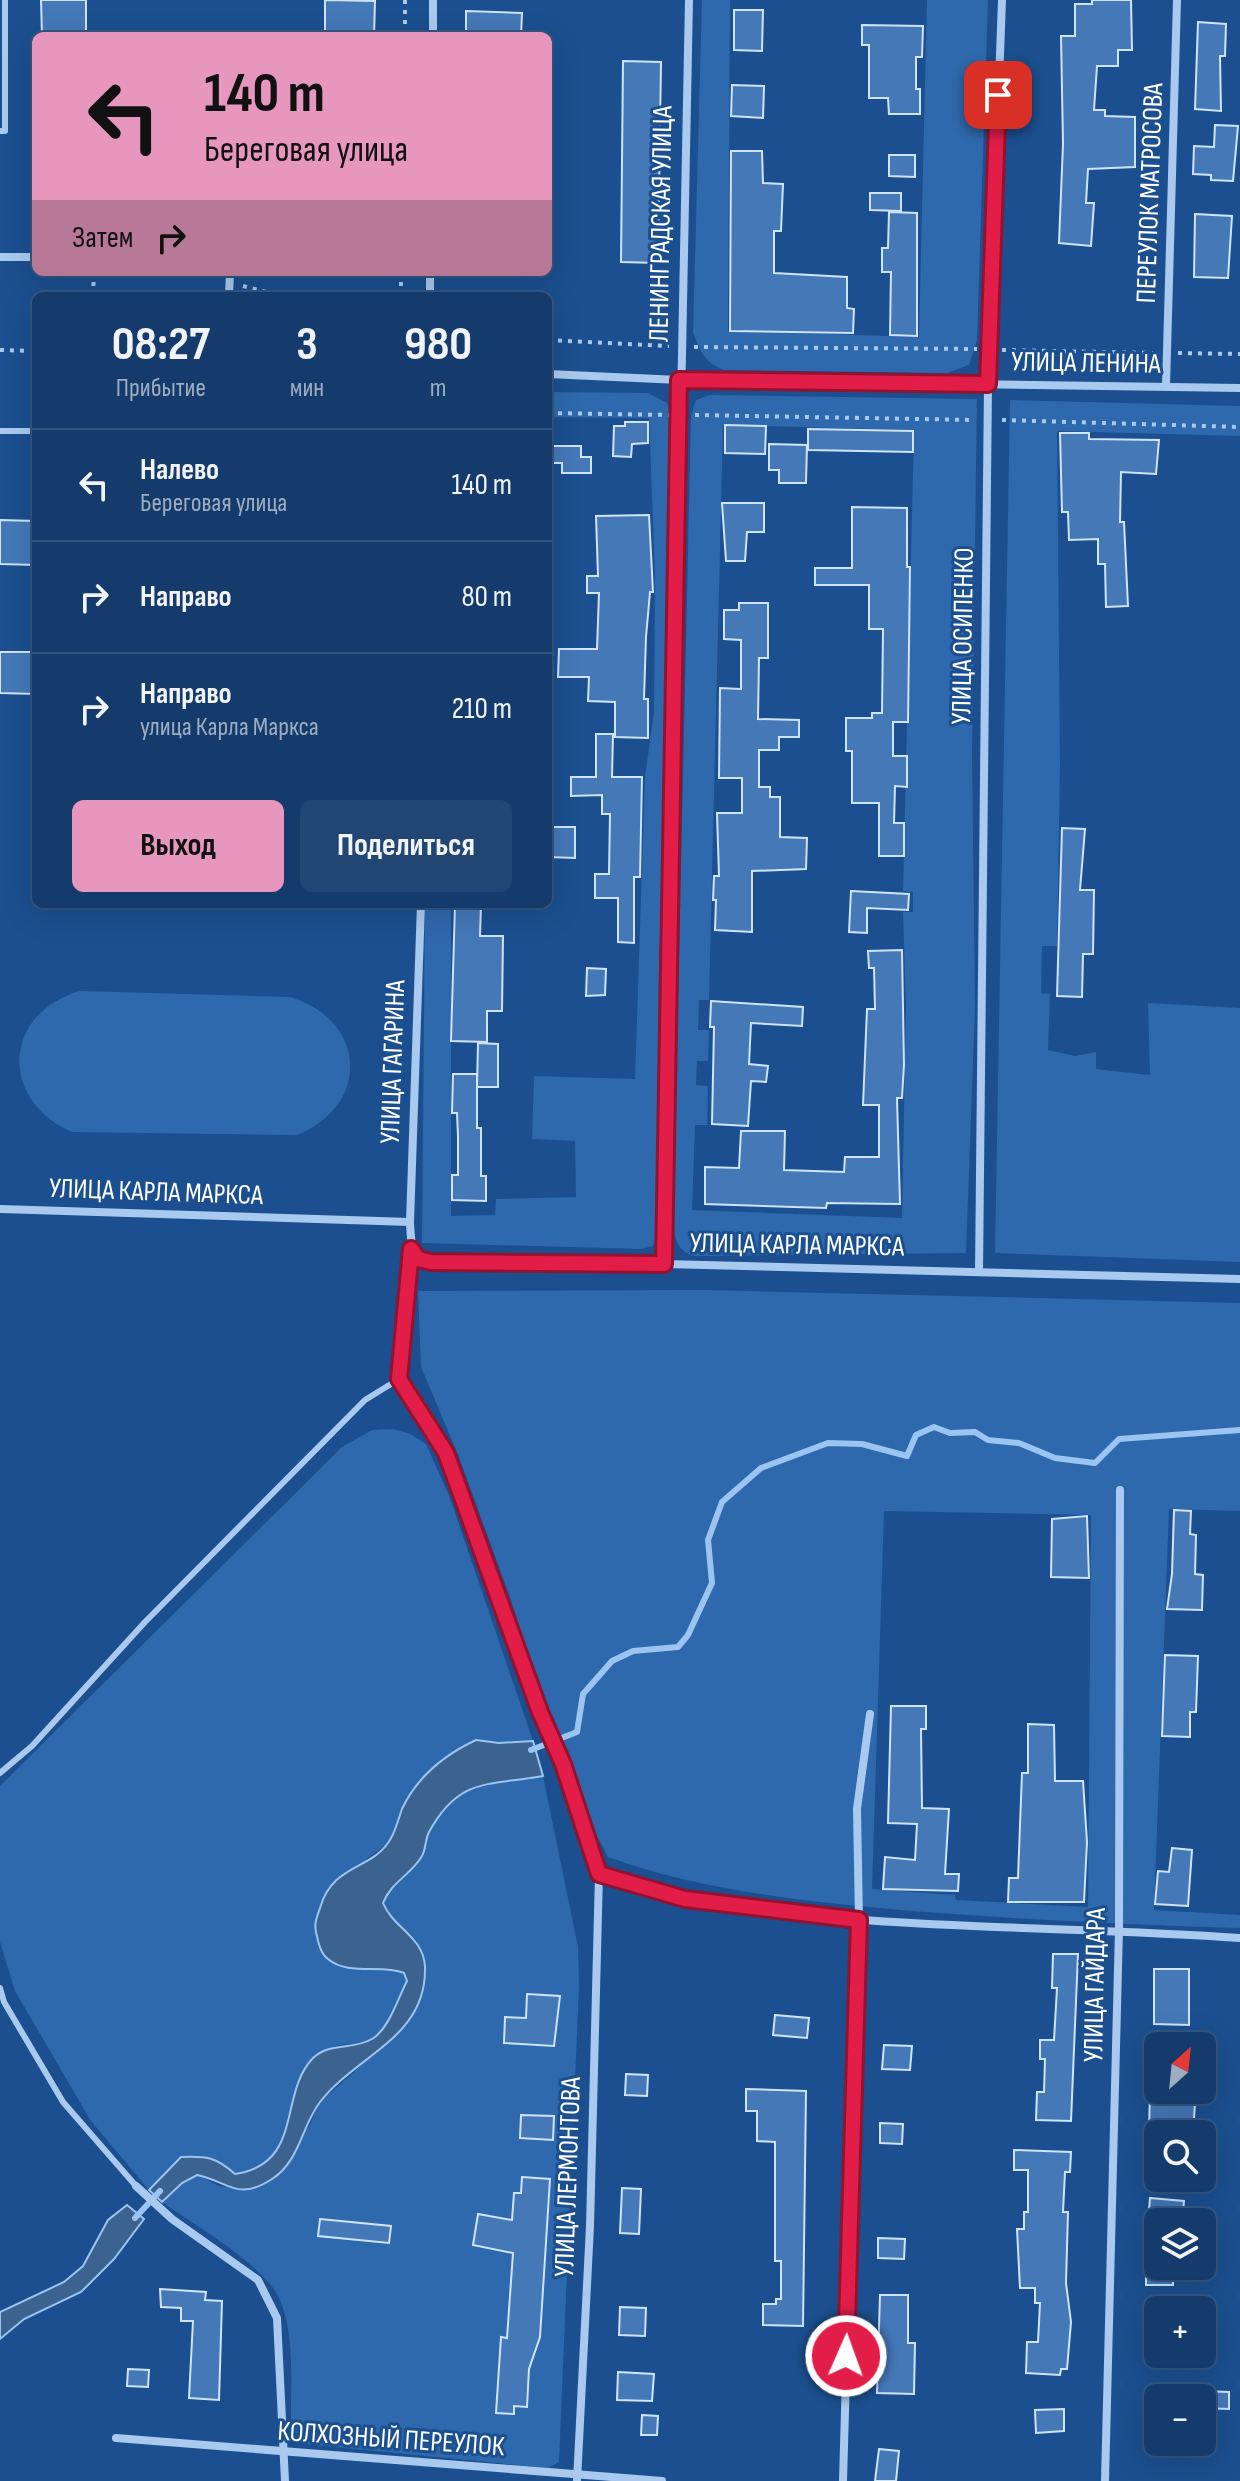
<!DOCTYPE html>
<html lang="ru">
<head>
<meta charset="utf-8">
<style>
	body { margin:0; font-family:"Sofia Sans Condensed",sans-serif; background:#214673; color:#f1f3f6; height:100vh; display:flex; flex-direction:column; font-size:30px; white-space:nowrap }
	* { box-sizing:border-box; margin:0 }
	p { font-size:26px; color:#9dadc1 }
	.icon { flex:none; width:44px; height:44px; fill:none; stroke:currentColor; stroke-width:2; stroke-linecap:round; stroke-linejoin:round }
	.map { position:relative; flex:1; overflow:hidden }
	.drawer { position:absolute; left:32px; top:292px; width:520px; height:616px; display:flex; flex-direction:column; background:#143b6b; border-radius:12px; box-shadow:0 8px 32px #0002,0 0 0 2px #33557e }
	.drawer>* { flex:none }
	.hud { position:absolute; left:32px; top:32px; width:520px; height:244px; border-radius:12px; box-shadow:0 8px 32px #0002,0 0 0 2px #33557e; background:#e797bd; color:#111; overflow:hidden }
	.needle { width:52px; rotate:27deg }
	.tools { position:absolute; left:1144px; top:2032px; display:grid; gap:16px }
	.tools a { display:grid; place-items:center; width:72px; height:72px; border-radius:12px; background:#143b6b; box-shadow:0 8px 32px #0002,0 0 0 2px #33557e; font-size:40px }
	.pin { position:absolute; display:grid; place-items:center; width:68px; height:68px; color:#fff; margin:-34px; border-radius:16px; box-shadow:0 4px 12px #0006 }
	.me { position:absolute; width:88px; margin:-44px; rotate:2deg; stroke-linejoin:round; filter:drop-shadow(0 0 6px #0008) }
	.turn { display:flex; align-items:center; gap:28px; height:168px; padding:0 40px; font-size:36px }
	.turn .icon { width:104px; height:104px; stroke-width:2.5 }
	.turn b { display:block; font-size:56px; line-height:68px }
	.then { display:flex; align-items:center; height:76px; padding:0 40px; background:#0003; gap:16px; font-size:30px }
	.eta { display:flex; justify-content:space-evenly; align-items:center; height:136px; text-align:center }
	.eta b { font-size:48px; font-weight:700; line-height:56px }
	.cta { display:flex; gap:16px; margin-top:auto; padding:16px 40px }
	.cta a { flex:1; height:92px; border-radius:12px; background:#e797bd; color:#111; font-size:32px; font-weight:700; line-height:92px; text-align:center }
	.cta a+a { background:#214673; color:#f1f3f6 }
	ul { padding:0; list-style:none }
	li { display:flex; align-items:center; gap:24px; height:112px; padding:0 40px; border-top:2px solid #33557e }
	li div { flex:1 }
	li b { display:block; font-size:30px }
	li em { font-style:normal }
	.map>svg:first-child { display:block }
	.green { fill:#2e69ad; fill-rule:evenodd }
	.water { fill:#3c6290; stroke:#9cc4f0; stroke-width:2 }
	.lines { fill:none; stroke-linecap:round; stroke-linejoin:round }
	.stream { stroke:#9cc4f0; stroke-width:6 }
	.building { fill:#4478b7; stroke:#cfe3fa; stroke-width:2 }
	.path { stroke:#a9c9ee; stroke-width:4; stroke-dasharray:4 6; stroke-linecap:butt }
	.service { stroke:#a9c9ee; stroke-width:6 }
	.minor { stroke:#a9c9ee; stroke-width:8 }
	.route-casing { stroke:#92132f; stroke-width:20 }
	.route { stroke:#e11d48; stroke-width:14 }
	.labels { text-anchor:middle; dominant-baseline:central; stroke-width:6; stroke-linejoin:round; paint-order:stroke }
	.street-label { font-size:28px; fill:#fff; stroke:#1b4f8f }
</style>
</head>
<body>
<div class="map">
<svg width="1240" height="2481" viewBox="0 0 1240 2481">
	<rect width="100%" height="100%" fill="#1b4f8f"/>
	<g class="green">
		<path d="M702,0H730L728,331L919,337L927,0H988L977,340L969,365L947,373L725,370C704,363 701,352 693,333Z"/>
		<path d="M548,392L648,393L667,403L670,413V697L659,967L656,1238L653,1246L642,1249L422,1243L425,904H451V1216L495,1215L496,1199L576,1197L575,1141L532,1139L534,1076L635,1079L645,777L654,712L655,575L649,418L548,417Z"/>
		<path d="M710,395L977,399L972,753L975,1007L966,1253L694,1256C679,1252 676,1241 673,1228L691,415L696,400ZM723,425L914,430L903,891L913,892V912H903L906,1005L902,1218L692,1210L695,1125H707L708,1086L696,1085L697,1061H708L709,1030H698L699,1000H709Z"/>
		<path d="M1010,400L1240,406V436L1057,431L1060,764L1057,946H1042L1041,993L1050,994L1048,1050L1075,1056L1096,1052V1069L1150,1075L1148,1003L1240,1008V1262L995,1253Z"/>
		<path d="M80,991L290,997C367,1020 371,1105 297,1135L72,1132C0,1101 1,1014 80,991Z"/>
		<path d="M704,1290L1240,1303V1511L1169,1509L1154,1910L1240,1915V1928C1134,1925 1030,1920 924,1912C819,1903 708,1893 608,1857L573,1790L511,1600L459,1457L421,1367L418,1291ZM884,1511L1091,1515L1088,1907L956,1900L955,1895L872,1889Z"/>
		<path d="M393,1429L410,1434L426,1444L450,1498L533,1741L499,1743L476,1740L404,1806L388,1844L366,1859L338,1965L393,1968L404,1973L407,1981C398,1999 389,2028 372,2039C363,2045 346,2043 336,2046C325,2050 308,2071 302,2081C279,2118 293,2165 234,2174C216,2157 206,2156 181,2157L149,2190L91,2121L15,1991L0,1942V1786L342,1447L372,1430Z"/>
		<path d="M543,1776L578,1947L579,1986L559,2462L548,2468L305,2444L291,2429C290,2389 296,2339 280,2300C266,2266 193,2224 162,2202L182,2182L198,2175L219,2186L246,2189L309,2127L319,2103L407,2025L417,1941L389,1917L383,1903C391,1882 411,1875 422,1856C426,1849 425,1840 429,1832C459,1777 487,1786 543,1776Z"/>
	</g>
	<g class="water">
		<path d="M476,1740L499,1743L533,1741L543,1776C487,1786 459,1777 429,1832C425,1840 426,1849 422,1856C411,1875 391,1882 383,1903C393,1928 424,1937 425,1967C427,2038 356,2055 320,2102C301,2127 300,2161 272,2179C237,2202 228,2181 197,2175L182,2183L162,2202L149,2190L181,2157C207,2156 216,2157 235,2174C304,2164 278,2094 313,2058C330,2042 354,2050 372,2039C389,2029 398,1998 407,1981L404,1973C382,1964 348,1976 328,1959C320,1953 318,1941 316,1932C314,1923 317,1917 320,1908C332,1865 369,1870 388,1843C395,1834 398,1820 402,1809C417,1777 444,1755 476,1740Z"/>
		<path d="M127,2205L144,2219L114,2259L81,2292L24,2319L0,2339V2312L64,2282L83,2266L108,2220Z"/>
	</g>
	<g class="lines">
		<g class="stream">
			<path d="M531,1750L577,1732L583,1694L612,1661L633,1651L678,1647L688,1635L712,1583L708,1540L722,1502L761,1468L828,1443L862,1444L907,1456L916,1435L934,1427L950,1433L975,1432L988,1440L1019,1443L1055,1458L1095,1463L1119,1439L1240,1430"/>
			<path d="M135,2218L160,2191"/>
		</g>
	</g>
	<g class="building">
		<path d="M41,0H86V36H42Z"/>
		<path d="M325,0L375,1L374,36H325Z"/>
		<path d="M1092,0H1131L1132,50H1118V66H1097L1094,110H1105V116L1135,117V167L1088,169L1086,203H1094L1091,246L1059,243L1063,144L1061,36H1075V4H1092Z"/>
		<path d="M734,10H763L762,51L734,50Z"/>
		<path d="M466,11L522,13L521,36H466Z"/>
		<path d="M1198,22L1226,24L1225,56H1220L1221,111L1195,109Z"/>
		<path d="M862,25L923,26L922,57H916V89H920V114H889L888,98H869V45H862Z"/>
		<path d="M623,61L661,62L658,263L621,262Z"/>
		<path d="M732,85L764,86L763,118L731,116Z"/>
		<path d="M1215,125L1238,126L1233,181L1211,180V175L1193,174L1194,146L1214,147Z"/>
		<path d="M731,151H762L763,183L783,184L781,231H774V273L847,277V308L854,309L853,333L730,331Z"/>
		<path d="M889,155H915V177L889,176Z"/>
		<path d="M870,193H901V211L870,210Z"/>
		<path d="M889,212L917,213V336L890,335L891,272H882V248H888Z"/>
		<path d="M1195,214L1232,216L1228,278L1194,277Z"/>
		<path d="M625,422H648V443L632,444L631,457L613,456L614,426H625Z"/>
		<path d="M725,425L766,426L765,454L725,453Z"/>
		<path d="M808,429L913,431V452L808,450Z"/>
		<path d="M1060,433H1089V439L1159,440L1156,474L1121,472L1120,522H1124L1128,606L1106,607L1105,564H1098V539L1069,540L1068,512H1062Z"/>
		<path d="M769,444L807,445L806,483H779V470H769Z"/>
		<path d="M548,446H581V457H591V473H562V463H548Z"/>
		<path d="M722,503H764V532H747L745,561H726Z"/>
		<path d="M852,507L907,508V567H910L908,722H893V756H907V787L895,786L894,823H904V856H879V803H852V751H846V718H872V713H882L883,629H869V585H815V568H852Z"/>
		<path d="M649,515L653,592H650L646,637L644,699H648V738L615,737V702L588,701L589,677H558L559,649H597L599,593H587V576H598L596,516Z"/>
		<path d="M0,520L36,521V565L0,564Z"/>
		<path d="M739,603H768V658H759L758,719L799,720V737H779V750H759V787H770V797H780V837L807,838L806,869L752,871V932L715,930L716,900H713L714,876H719L717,813H742V778H719L720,688L741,689V640L724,639V610H739Z"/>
		<path d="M0,652H36V694L0,693Z"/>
		<path d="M596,734H613L612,777H642L640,877H634V943L618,942V898H595V874H609L610,814H602V795L571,796V777H596Z"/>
		<path d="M552,827H575V858L548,857Z"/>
		<path d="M1062,828L1085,829L1080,890H1094L1093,954H1083L1082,997L1057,996Z"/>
		<path d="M851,891L909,894L908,910L867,908V933L849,932Z"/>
		<path d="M455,904H481L480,936H503L502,1011H487V1042L451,1041Z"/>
		<path d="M902,950L904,1065L902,1098H897L900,1204L827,1203L826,1208L705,1204V1167L739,1168L741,1131H785L784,1170L844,1172L845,1157H879V1105H863L867,1009H875L874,968H869L868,951Z"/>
		<path d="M587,968L606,969L605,995L586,996Z"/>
		<path d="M711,1001L803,1007L802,1026L751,1023L749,1064L768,1066L766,1082L751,1081L748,1126L712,1124L714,1027H710Z"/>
		<path d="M478,1043L498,1044V1087H477Z"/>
		<path d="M453,1074H477V1128H481V1176H486V1201L452,1200V1175H458V1136L457,1113H452Z"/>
		<path d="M1174,1510L1191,1511L1190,1534L1196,1535L1195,1574L1203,1575L1202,1610L1167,1609L1172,1574Z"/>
		<path d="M1087,1516L1089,1578L1051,1577L1052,1519Z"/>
		<path d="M1165,1655L1198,1656L1196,1712H1190V1737L1162,1736Z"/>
		<path d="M891,1706H926V1729H921L922,1808L949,1809L945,1874H959L958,1891L883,1889L885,1857L915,1860L917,1824L888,1823Z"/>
		<path d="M1028,1724L1054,1725L1055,1781H1083L1087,1842L1084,1902H1008L1009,1878H1018L1022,1773H1028Z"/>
		<path d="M1172,1848L1192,1850L1188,1906L1155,1904L1158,1871L1169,1872Z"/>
		<path d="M1053,1954H1078L1071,2121L1036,2120L1037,2092H1044L1045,2059H1040V2040H1054L1057,1988H1052Z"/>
		<path d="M1154,1969H1189V2025L1154,2024Z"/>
		<path d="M527,1994L560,1996L554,2046L504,2043L505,2017L526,2018Z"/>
		<path d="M775,2015L809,2018L807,2038L773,2035Z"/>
		<path d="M884,2045L912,2046L910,2070L882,2069Z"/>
		<path d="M626,2074L648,2075L647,2096L625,2095Z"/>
		<path d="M746,2089L806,2091L803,2326L763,2325V2304H776V2299H781V2261H775V2142L757,2141V2111H746Z"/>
		<path d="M1150,2090H1186V2103L1195,2104L1193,2132L1149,2131Z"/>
		<path d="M521,2115L554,2116L553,2140L520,2138Z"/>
		<path d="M880,2123L903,2124L902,2144L880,2143Z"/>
		<path d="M1014,2150L1071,2152L1070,2172H1065L1063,2212H1068L1066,2283L1071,2322L1067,2369H1061L1060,2375L1026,2373L1027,2342H1038L1040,2303H1035V2288H1020L1017,2229H1024V2212H1028V2170H1014Z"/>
		<path d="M522,2177L550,2179L540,2337L529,2369L527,2407L514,2406V2414L496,2413L501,2337L507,2338L513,2253L473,2245L478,2214L512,2220L514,2193H521Z"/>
		<path d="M622,2188L641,2189L639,2234L620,2233Z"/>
		<path d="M1150,2198L1184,2201L1182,2222H1148Z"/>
		<path d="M320,2219L391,2226L389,2243L318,2236Z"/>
		<path d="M878,2238L905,2239L904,2259L878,2258Z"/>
		<rect x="1146" y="2266" width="27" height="19"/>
		<path d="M160,2289L206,2292L205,2300L222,2301L219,2400L189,2398L193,2321H181V2308L161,2307Z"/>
		<path d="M880,2295H908V2343H915L914,2394L877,2393Z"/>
		<path d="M620,2307L646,2308L645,2336L619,2335Z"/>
		<path d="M128,2369L149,2370L148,2387L127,2386Z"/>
		<path d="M618,2372L654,2374L652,2401L617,2400Z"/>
		<path d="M1202,2391L1229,2392V2409L1202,2408Z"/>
		<path d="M1064,2409V2431L1036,2433L1035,2410Z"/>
		<path d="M642,2415L658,2416L657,2435H641Z"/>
		<path d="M879,2449L899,2451L896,2481H875Z"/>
	</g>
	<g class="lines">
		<g class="path">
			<path d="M405,0V36"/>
			<path d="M243,286L282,296"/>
			<path d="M93,296L94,272"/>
			<path d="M401,296V272"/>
			<path d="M548,340L669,346"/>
			<path d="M694,347L977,349"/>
			<path d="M0,350L36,351"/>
			<path d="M1002,350L1153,353"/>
			<path d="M1178,353L1240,354"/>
			<path d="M548,413L670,415"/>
			<path d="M695,415L974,420"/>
			<path d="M1002,420L1240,427"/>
		</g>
		<g class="service">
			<path d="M0,131H5V0"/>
			<path d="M0,431H36"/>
			<path d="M411,1249L399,1379L446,1453L540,1712L563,1764L599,1874"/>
			<path d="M0,1773L32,1746L145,1622L365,1400L399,1379"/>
			<path d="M0,1988L4,2002L63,2102L136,2186"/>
		</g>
		<g class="minor">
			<path d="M433,36V0"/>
			<path d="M0,257H36"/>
			<path d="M229,296L230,272"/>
			<path d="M430,296V272"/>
			<path d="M548,374L679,380L1240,388"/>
			<path d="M1166,386L1177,0"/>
			<path d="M0,1209L410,1222C411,1243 410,1256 431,1262L664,1264L1240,1279"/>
			<path d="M410,1222L421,904"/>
			<path d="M664,1264L689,0"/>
			<path d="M979,1272L988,384L1002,0"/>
			<path d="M136,2186L172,2219L258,2280L277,2318L285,2481"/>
			<path d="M116,2438L662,2481"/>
			<path d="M577,2481L590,2226L599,1874C628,1882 657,1894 687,1899C869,1931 1056,1925 1240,1938"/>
			<path d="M843,2481L859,1920L857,1809L870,1714"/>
			<path d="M1105,2481L1119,1929L1120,1490"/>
		</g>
	</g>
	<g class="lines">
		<g class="route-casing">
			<path id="route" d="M846,2356L859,1920L685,1899L599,1874L563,1764L540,1712L446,1453L399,1379L411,1249L418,1259L431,1262L664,1264L679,380L988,384L998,95"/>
		</g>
		<use href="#route" class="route"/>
	</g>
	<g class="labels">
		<g class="street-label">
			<text transform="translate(1150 193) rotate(-88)">ПЕРЕУЛОК МАТРОСОВА</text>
			<text transform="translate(661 224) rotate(-89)">ЛЕНИНГРАДСКАЯ УЛИЦА</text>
			<text transform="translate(1086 363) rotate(1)">УЛИЦА ЛЕНИНА</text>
			<text transform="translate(963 636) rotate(-89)">УЛИЦА ОСИПЕНКО</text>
			<text transform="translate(393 1062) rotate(-88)">УЛИЦА ГАГАРИНА</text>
			<text transform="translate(156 1192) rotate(2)">УЛИЦА КАРЛА МАРКСА</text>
			<text transform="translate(797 1245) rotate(1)">УЛИЦА КАРЛА МАРКСА</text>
			<text transform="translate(1095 1985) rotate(-89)">УЛИЦА ГАЙДАРА</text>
			<text transform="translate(568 2177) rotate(-88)">УЛИЦА ЛЕРМОНТОВА</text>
			<text transform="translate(391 2439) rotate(4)">КОЛХОЗНЫЙ ПЕРЕУЛОК</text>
		</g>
	</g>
</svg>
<div class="tools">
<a><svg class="needle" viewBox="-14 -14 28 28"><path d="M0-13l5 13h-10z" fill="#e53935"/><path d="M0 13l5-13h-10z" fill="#9dadc1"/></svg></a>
<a><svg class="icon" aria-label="search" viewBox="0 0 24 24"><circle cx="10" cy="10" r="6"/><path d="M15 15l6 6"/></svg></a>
<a><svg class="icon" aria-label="layers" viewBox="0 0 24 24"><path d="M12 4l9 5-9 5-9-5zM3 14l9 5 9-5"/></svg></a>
<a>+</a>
<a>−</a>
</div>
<div class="pin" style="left:998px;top:95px;background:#d93025"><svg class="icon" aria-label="arrive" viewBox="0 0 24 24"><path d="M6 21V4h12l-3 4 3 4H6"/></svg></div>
<svg class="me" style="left:846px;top:2356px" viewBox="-20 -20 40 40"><circle r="17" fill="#e11d48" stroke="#fff" stroke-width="3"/><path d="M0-11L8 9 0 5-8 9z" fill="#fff"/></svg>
<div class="hud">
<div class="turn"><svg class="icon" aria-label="left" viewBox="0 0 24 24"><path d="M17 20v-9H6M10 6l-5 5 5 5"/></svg><div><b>140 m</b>Береговая улица</div></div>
<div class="then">Затем<svg class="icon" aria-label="right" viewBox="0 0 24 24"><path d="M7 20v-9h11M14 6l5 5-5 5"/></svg></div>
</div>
<section class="drawer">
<div class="eta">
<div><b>08:27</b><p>Прибытие</p></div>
<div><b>3</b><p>мин</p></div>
<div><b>980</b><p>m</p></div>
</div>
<ul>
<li><svg class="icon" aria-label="left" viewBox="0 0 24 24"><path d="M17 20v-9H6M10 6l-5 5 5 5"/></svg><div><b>Налево</b><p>Береговая улица</p></div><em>140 m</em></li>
<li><svg class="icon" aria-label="right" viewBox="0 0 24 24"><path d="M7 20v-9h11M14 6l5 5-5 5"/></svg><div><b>Направо</b></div><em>80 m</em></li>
<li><svg class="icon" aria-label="right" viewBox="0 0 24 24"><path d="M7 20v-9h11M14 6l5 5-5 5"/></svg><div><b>Направо</b><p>улица Карла Маркса</p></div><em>210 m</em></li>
</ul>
<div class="cta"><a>Выход</a><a>Поделиться</a></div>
</section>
</div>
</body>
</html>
